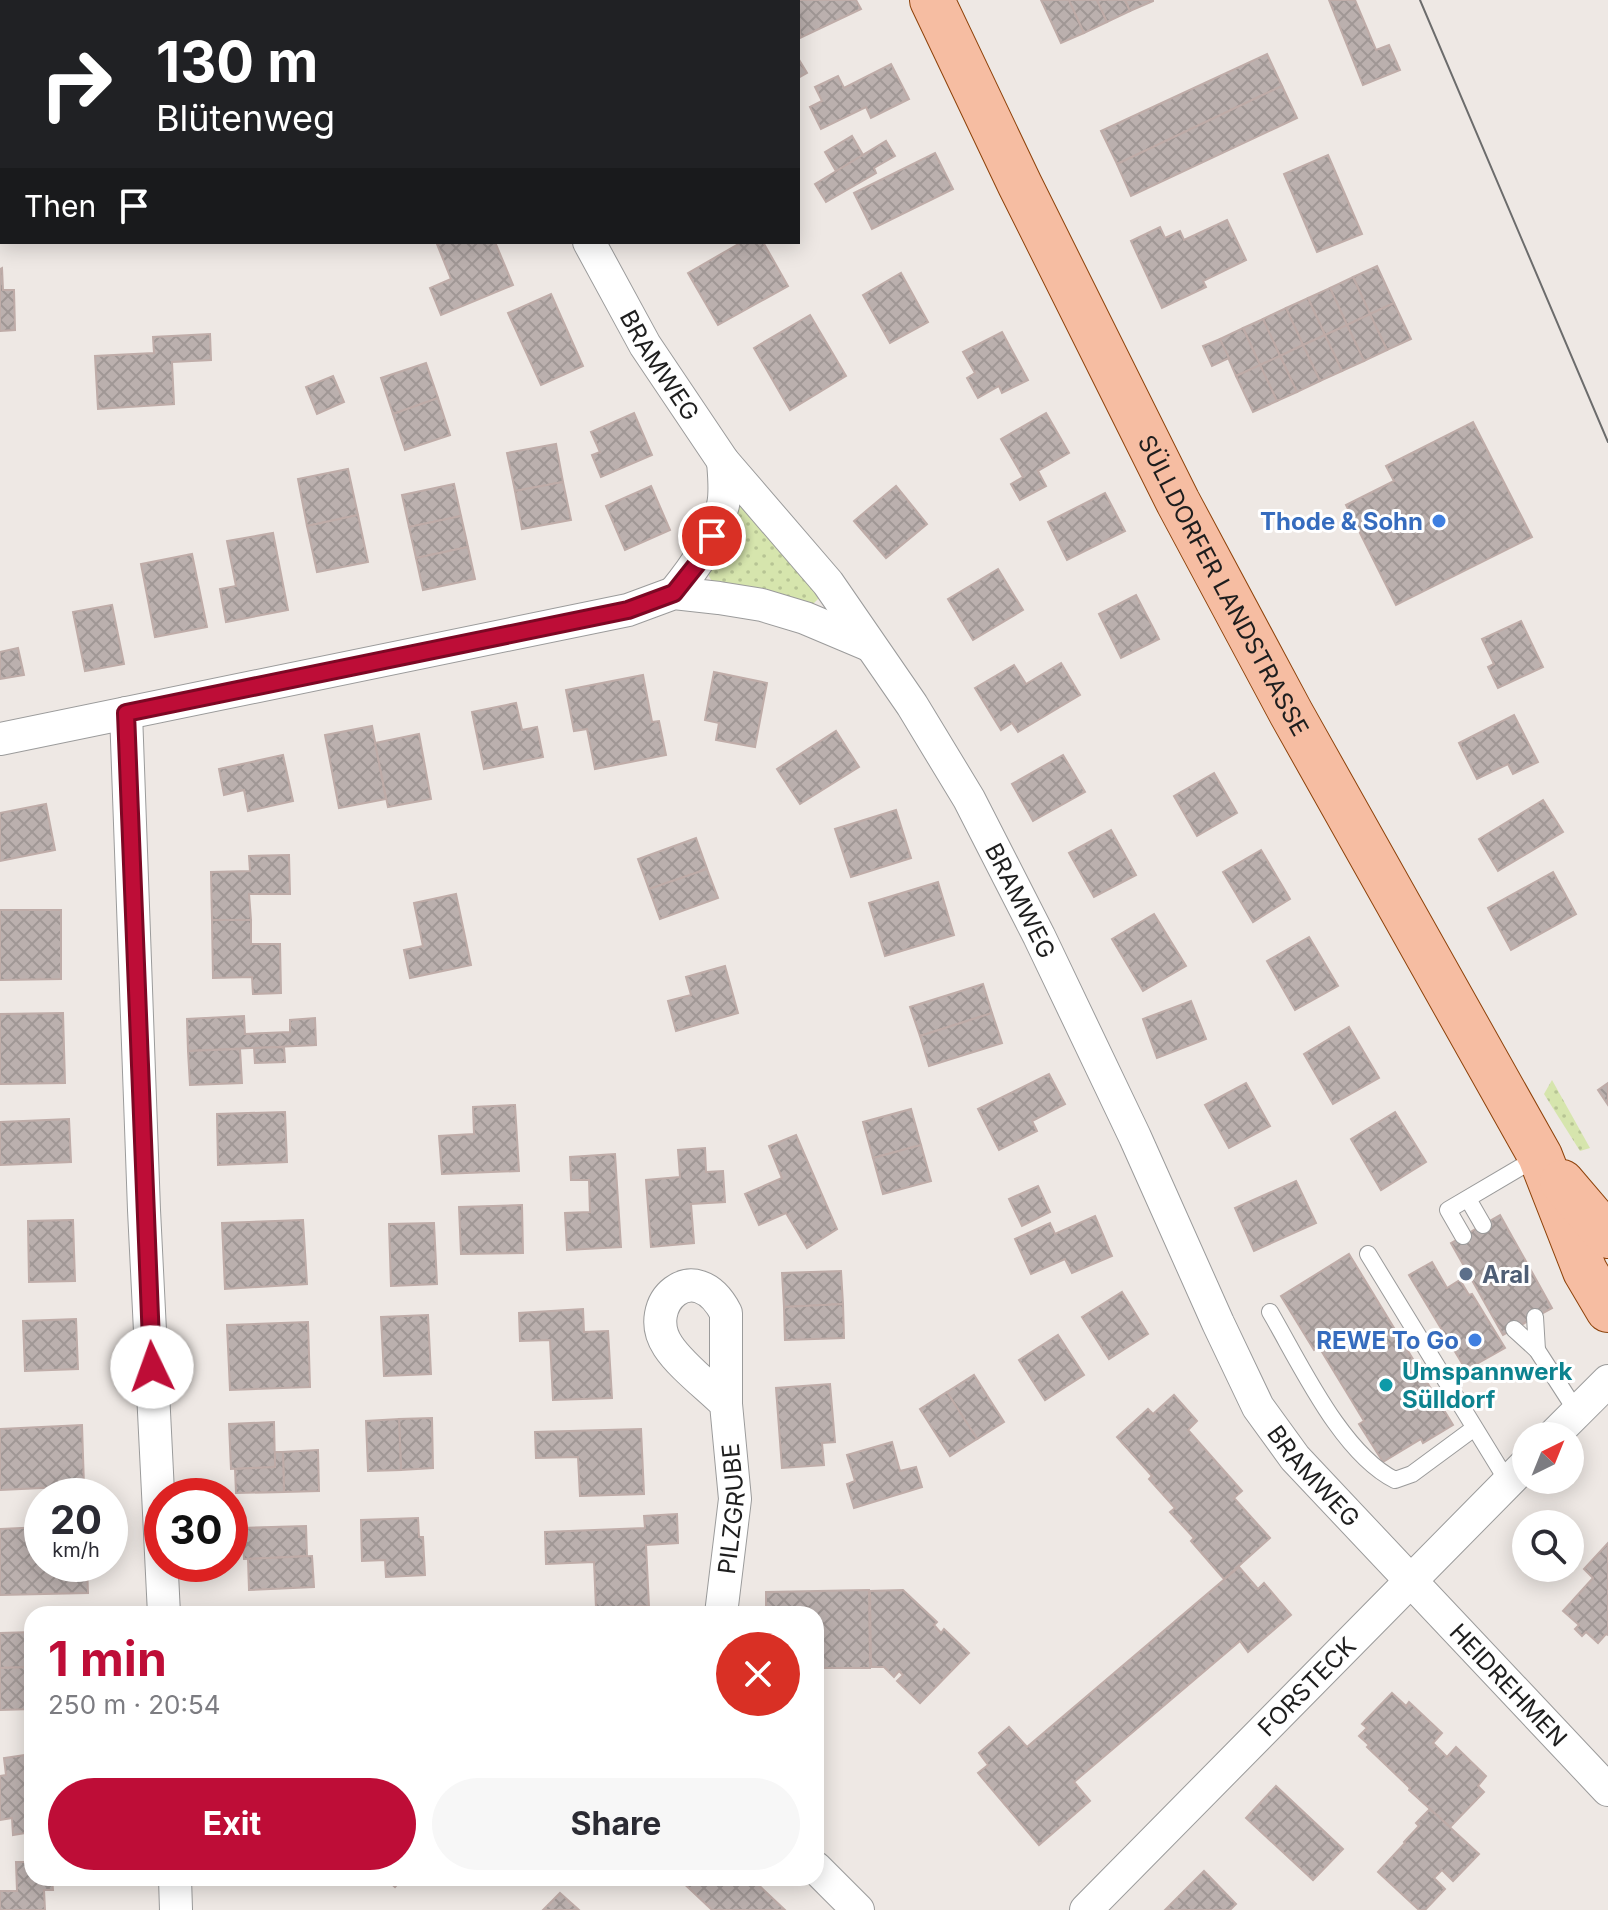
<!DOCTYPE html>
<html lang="en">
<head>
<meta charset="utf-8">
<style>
	body { margin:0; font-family:Inter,sans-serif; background:#f7f7f7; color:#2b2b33; height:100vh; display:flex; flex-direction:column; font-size:30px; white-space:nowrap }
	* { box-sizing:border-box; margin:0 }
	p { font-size:26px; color:#7c7c81 }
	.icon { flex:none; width:44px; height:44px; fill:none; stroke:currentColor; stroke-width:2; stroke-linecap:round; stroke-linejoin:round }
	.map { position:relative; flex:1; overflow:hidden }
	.drawer { position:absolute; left:24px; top:1606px; width:800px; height:280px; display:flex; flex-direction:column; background:#fff; border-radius:24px; box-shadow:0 4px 20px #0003 }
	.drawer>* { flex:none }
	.hud { position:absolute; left:0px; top:0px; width:800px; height:244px; box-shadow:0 4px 20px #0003; background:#202124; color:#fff; overflow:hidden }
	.needle { width:52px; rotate:43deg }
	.tools { position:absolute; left:1512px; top:1422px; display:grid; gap:16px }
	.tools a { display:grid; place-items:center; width:72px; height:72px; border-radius:50%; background:#fff; box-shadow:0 4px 20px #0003; font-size:40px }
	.speed { position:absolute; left:24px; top:1478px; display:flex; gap:16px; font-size:40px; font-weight:700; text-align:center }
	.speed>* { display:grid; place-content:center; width:104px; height:104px; border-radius:50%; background:#fff; box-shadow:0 4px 20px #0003; line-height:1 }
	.speed small { font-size:20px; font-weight:400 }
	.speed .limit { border:12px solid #d22; background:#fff; color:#111 }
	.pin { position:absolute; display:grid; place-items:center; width:68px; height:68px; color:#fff; margin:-34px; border:4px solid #fff; border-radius:50%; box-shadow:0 2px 8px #0007 }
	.me { position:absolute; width:88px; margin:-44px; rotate:357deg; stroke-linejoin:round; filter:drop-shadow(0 0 6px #0008) }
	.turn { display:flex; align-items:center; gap:28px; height:168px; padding:0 24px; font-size:36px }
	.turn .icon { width:104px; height:104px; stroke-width:2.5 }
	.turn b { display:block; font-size:56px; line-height:68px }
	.then { display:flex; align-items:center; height:76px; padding:0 24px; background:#0003; gap:16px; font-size:30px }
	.round { display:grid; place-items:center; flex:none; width:84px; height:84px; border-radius:42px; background:#f7f7f7 }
	.summary { display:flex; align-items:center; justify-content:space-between; height:136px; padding:0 24px }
	h1 { font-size:48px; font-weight:700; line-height:60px; color:#be0d37 }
	.action { display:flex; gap:16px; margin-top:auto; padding:16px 24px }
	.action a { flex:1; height:92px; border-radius:48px; background:#be0d37; color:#fff; font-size:32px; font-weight:700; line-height:92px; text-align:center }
	.action a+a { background:#f7f7f7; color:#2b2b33 }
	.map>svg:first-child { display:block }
	.grass { fill:url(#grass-dots) }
	.building { fill:url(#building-cross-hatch); stroke:#bfaca8; stroke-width:2 }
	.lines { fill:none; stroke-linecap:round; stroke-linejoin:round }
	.lane-casing { stroke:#9b9b9b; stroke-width:18 }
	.street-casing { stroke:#9b9b9b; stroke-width:34 }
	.primary-casing { stroke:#8e420a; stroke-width:46 }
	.lane { stroke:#fff; stroke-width:16 }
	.street { stroke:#fff; stroke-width:32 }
	.primary { stroke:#f6bda2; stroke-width:44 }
	.tram { stroke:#6c6c6c; stroke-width:2 }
	.route-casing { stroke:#7c0824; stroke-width:20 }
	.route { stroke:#be0d37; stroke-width:14 }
	.shop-dot { fill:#3f7fe0; stroke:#fff; stroke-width:3 }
	.service-dot { fill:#5c6f8a; stroke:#fff; stroke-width:3 }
	.culture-dot { fill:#0f9aa8; stroke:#fff; stroke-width:3 }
	.labels { text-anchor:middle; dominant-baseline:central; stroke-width:6; stroke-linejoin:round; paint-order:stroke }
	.street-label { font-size:24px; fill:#1e1e1e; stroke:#fff }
	.shop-label { font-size:24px; font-weight:bold; fill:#366cbe; stroke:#fff; text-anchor:end }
	.service-label { font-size:24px; font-weight:bold; fill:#4e5e75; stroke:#fff; text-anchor:start }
	.culture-label { font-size:24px; font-weight:bold; fill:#0d838f; stroke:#fff; text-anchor:start }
</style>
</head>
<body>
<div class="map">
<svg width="1608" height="1910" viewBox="0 0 1608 1910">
	<defs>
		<pattern id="grass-dots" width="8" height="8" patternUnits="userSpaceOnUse" patternTransform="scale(2)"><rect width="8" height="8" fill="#d6e5ad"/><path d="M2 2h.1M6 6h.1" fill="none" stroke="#b7c494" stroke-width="1.8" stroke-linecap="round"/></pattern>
		<pattern id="building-cross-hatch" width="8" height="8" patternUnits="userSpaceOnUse" patternTransform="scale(2)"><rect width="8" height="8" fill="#bbb0ae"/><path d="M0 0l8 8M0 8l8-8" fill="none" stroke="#a09795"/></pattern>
	</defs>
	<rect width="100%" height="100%" fill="#eee8e4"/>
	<g class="grass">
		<path d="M740,505L820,597L812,605L718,585L711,580L708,574L735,507Z"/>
		<path d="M1552,1080L1590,1148L1580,1151L1544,1094Z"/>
	</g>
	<g class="building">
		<path d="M365,0H448L449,2H366Z"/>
		<path d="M574,0H644L645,2H571Z"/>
		<path d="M781,0H856L861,9L800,38L798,2Z"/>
		<path d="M1041,0H1069L1084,33L1061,43Z"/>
		<path d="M1069,0H1097L1107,22L1084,33Z"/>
		<path d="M1097,0H1125L1130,11L1107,22Z"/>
		<path d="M1125,0H1153V1L1130,11Z"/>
		<path d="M1329,0H1355L1376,50L1389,45L1400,70L1363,85Z"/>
		<path d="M0,15L2,18L0,58Z"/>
		<path d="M1267,54L1282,86L1117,164L1101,131Z"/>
		<path d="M798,58L807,73L798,78Z"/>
		<path d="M891,64L909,99L871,118L866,107L821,129L810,107L822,101L815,87L838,76L844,88Z"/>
		<path d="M1282,86L1297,118L1131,196L1117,164Z"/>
		<path d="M852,136L863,155L836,171L825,152Z"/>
		<path d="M886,141L895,156L874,168L876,173L826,202L815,184Z"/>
		<path d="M935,153L953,189L872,229L854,193Z"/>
		<path d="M1328,155L1362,234L1317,252L1284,174Z"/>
		<path d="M1227,220L1246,260L1203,281L1206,287L1162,308L1131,241L1160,227L1165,238L1180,231L1184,240Z"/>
		<path d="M443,242H495L513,285L441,315L430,288L451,279L437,244Z"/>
		<path d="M742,242H763L788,286L718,325L688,273Z"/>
		<path d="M1377,266L1394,303L1370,314L1353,277Z"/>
		<path d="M2,268L3,290H14L15,330L0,331V269Z"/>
		<path d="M901,273L928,322L890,343L863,295Z"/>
		<path d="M1353,277L1370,314L1347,325L1330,288Z"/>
		<path d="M1330,288L1347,325L1325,335L1308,298Z"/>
		<path d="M551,294L583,366L541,385L508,313Z"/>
		<path d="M1308,298L1325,335L1303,345L1286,308Z"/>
		<path d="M1394,303L1411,339L1387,350L1370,314Z"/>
		<path d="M1286,308L1303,345L1280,356L1263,319Z"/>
		<path d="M1370,314L1387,350L1364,361L1347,325Z"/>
		<path d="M810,315L846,376L790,410L754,348Z"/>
		<path d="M1263,319L1280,356L1260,365L1243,328Z"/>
		<path d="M1347,325L1364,361L1342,371L1325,335Z"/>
		<path d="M1243,328L1260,365L1236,376L1220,339Z"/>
		<path d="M1002,332L1028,380L1002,393L999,386L978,398L967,378L975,373L963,352Z"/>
		<path d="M210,334L211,360L172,362L174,404L98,409L95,356L154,353L153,337Z"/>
		<path d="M1325,335L1342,371L1320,381L1303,345Z"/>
		<path d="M1220,339L1229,358L1212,366L1203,346Z"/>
		<path d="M1303,345L1320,381L1297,392L1280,356Z"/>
		<path d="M1280,356L1297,392L1277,401L1260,365Z"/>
		<path d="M426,363L438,398L393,414L381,378Z"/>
		<path d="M1260,365L1277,401L1253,412L1236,376Z"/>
		<path d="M333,376L344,402L317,414L306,387Z"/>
		<path d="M438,398L450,435L405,450L393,414Z"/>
		<path d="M634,413L652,455L601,477L592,455L600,452L591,432Z"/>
		<path d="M1046,413L1069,453L1038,471L1046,486L1020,500L1011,484L1023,477L1001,439Z"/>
		<path d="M1473,422L1532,537L1396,605L1346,505L1394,481L1386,466Z"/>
		<path d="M556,444L563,482L515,491L507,453Z"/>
		<path d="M348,469L358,515L307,526L298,479Z"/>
		<path d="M563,482L571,520L522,529L515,491Z"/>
		<path d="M454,484L461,516L409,527L402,495Z"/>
		<path d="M651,486L670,530L625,550L606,506Z"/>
		<path d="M896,486L927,524L886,558L854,521Z"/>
		<path d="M1105,493L1125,531L1067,560L1048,522Z"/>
		<path d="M358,515L368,562L317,572L307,526Z"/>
		<path d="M461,516L468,547L416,558L409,527Z"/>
		<path d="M273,533L288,610L226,622L220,589L236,586L227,541Z"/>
		<path d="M468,547L475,579L423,590L416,558Z"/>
		<path d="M192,554L207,627L155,637L141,564Z"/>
		<path d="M998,569L1023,610L973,640L948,599Z"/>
		<path d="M1136,595L1159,639L1121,658L1099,614Z"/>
		<path d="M112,605L124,664L85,671L73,612Z"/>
		<path d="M1521,621L1543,667L1498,688L1488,667L1494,664L1482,639Z"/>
		<path d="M18,648L24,675L0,679V652Z"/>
		<path d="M1061,663L1080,695L1018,732L1012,723L1001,730L975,688L1014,665L1026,684Z"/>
		<path d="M714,672L767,683L755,747L716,740L719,723L705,720Z"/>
		<path d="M643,675L652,722L659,721L666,755L595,769L587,729L574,731L566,690Z"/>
		<path d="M516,703L522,730L537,727L543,757L484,769L472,712Z"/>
		<path d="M1514,715L1538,762L1513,774L1508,764L1477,779L1459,743Z"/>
		<path d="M372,726L386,799L339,808L325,735Z"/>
		<path d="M836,731L859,767L800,804L777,769Z"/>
		<path d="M419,734L431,799L388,807L375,743Z"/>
		<path d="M283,755L293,801L248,811L244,790L224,795L219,769Z"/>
		<path d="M1063,755L1085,792L1033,821L1012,784Z"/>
		<path d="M1214,773L1237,813L1197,836L1174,796Z"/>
		<path d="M1543,800L1563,832L1498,871L1479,839Z"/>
		<path d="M46,804L55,850L0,861V813Z"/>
		<path d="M896,810L911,858L851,877L835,829Z"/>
		<path d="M1111,830L1136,875L1094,897L1069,853Z"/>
		<path d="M696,838L707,869L649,889L638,859Z"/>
		<path d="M1261,850L1290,899L1253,922L1223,872Z"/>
		<path d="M289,855L290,894H249L251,920H212L211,872L250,871L249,856Z"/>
		<path d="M707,869L718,898L660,919L649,889Z"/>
		<path d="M1553,872L1576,914L1511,950L1488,908Z"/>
		<path d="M938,882L954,935L885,956L869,903Z"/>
		<path d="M456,894L471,965L410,978L404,950L423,946L414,903Z"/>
		<path d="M0,910H61V979L0,980Z"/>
		<path d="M1154,914L1186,966L1143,991L1112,939Z"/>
		<path d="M212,920H251V944H280L281,993L253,994L252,977L213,978Z"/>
		<path d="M1309,937L1338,986L1295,1010L1267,961Z"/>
		<path d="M725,966L738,1013L676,1031L668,1001L691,995L686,977Z"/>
		<path d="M983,984L992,1013L920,1036L910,1007Z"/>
		<path d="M1191,1001L1206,1039L1157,1058L1143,1019Z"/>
		<path d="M63,1013L65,1083L0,1084V1014Z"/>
		<path d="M992,1013L1002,1043L929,1066L920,1036Z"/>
		<path d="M244,1016L245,1034L290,1032V1020L315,1018L316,1045L188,1051L187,1019Z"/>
		<path d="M1349,1027L1379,1078L1333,1104L1304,1054Z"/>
		<path d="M284,1047L285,1062L255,1063L254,1048Z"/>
		<path d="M240,1049L242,1083L190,1085L188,1051Z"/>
		<path d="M1049,1074L1065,1104L1032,1121L1037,1131L999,1150L978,1109Z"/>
		<path d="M1246,1083L1270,1126L1229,1148L1205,1105Z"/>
		<path d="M1608,1083V1105L1598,1090Z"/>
		<path d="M515,1105L519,1171L442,1174L439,1136L474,1134L473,1107Z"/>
		<path d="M911,1109L921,1145L873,1158L863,1122Z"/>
		<path d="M285,1112L287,1162L218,1165L217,1114Z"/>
		<path d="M1395,1112L1426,1162L1381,1190L1351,1139Z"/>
		<path d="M69,1119L71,1162L0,1165V1122Z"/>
		<path d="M796,1135L837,1229L807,1248L786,1213L759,1225L745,1194L782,1178L769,1146Z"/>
		<path d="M921,1145L931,1181L883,1194L873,1158Z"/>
		<path d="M705,1148L706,1172L723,1171L725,1202L691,1204L694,1243L651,1247L646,1180L680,1177L678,1150Z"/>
		<path d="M615,1154L621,1247L567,1250L565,1213L590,1212L589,1180H571L570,1157Z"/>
		<path d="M1296,1181L1316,1223L1254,1251L1235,1208Z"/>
		<path d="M1038,1186L1050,1212L1022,1226L1009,1199Z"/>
		<path d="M522,1205L523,1253L461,1254L459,1207Z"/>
		<path d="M1500,1215L1552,1308L1503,1335L1451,1243Z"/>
		<path d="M1095,1216L1112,1256L1072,1273L1065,1259L1031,1274L1015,1239L1050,1223L1055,1234Z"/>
		<path d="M73,1220L75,1281L29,1282L28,1221Z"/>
		<path d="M303,1220L307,1284L225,1289L222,1223Z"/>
		<path d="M434,1223L437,1284L391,1286L389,1224Z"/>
		<path d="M1349,1254L1453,1425L1423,1443L1421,1439L1383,1462L1359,1424L1364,1421L1319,1347L1314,1350L1281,1296Z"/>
		<path d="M1432,1262L1447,1288L1460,1280L1469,1295L1472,1294L1505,1348L1466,1370L1409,1275Z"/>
		<path d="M841,1271L843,1304L784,1307L782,1273Z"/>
		<path d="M1122,1292L1148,1334L1109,1359L1082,1317Z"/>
		<path d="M843,1304L844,1338L785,1340L784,1307Z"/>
		<path d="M583,1309L584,1332L608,1331L612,1398L553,1400L550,1340L520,1341L519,1313Z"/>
		<path d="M428,1315L431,1374L384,1376L381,1317Z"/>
		<path d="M76,1319L78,1369L25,1371L23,1321Z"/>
		<path d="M308,1322L310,1387L230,1390L227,1325Z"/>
		<path d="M1058,1335L1084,1375L1045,1400L1019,1360Z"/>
		<path d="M974,1375L1004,1422L977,1439L947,1392Z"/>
		<path d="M830,1384L835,1442L822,1443L824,1465L782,1468L776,1388Z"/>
		<path d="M947,1392L977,1439L950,1456L920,1409Z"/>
		<path d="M1174,1395L1197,1421L1188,1430L1242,1491L1234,1498L1270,1538L1224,1579L1191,1541L1194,1538L1170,1512L1175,1508L1149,1479L1152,1476L1117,1437L1148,1409L1153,1414Z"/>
		<path d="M432,1418L433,1468L401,1470L399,1419Z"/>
		<path d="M399,1419L401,1470L368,1471L366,1421Z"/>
		<path d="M274,1422L275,1467L231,1469L229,1424Z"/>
		<path d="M82,1425L84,1486L0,1490V1429Z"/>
		<path d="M641,1429L644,1494L580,1496L578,1457L536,1458L535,1432Z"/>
		<path d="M892,1442L900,1471L916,1467L922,1487L854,1508L847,1484L855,1481L847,1455Z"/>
		<path d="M318,1450L319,1491L284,1492L283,1452Z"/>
		<path d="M275,1452H283L284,1492L236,1493L235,1469L275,1467Z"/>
		<path d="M677,1514L678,1543L646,1545L649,1606L596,1608L594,1562L546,1564L545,1532L645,1528L644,1516Z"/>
		<path d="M418,1518L419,1537H423L425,1575L386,1577L385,1560L362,1561L361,1520Z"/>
		<path d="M306,1526L307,1556L244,1559L242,1528Z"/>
		<path d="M42,1527V1564H87L88,1593L0,1595V1529Z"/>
		<path d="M1608,1543V1635L1606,1634L1598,1643L1586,1632L1582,1636L1575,1629L1579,1625L1563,1611L1593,1578L1584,1569Z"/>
		<path d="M312,1556L314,1587L249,1590L248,1559Z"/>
		<path d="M1239,1567L1258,1589L1264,1583L1291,1615L1248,1652L1240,1641L1074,1782L1090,1801L1039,1845L978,1773L988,1765L979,1753L1009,1727L1027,1747Z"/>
		<path d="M869,1590L870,1668H816V1614H766V1592Z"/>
		<path d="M903,1590L937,1622L934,1625L941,1633L944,1629L969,1653L920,1703L897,1681L903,1675L899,1671L894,1677L884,1667H871L870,1591Z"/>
		<path d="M633,1606V1614H558V1610Z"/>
		<path d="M32,1632V1667L0,1668V1633Z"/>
		<path d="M32,1667V1709L0,1710V1668Z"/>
		<path d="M1392,1693L1406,1706L1409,1702L1442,1733L1433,1743L1447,1757L1456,1747L1486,1776L1478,1786L1484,1792L1450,1827L1409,1790L1410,1788L1367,1747L1369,1745L1359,1736L1367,1728L1362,1724Z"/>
		<path d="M32,1754V1832L13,1835L12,1818L0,1820V1776L6,1775L4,1758Z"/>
		<path d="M1276,1786L1343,1849L1313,1880L1246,1818Z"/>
		<path d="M1430,1809L1479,1854L1453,1881L1442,1870L1434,1878L1445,1889L1425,1910H1419L1378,1872L1405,1843L1404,1842L1419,1826L1416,1823Z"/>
		<path d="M16,1862H32V1878H52L53,1890H44L45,1910H0V1891H17Z"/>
		<path d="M1204,1871L1236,1904L1230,1910H1165Z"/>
		<path d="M385,1878H403L395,1887Z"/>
		<path d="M678,1878H751L785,1910H712Z"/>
		<path d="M560,1893L579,1910H543Z"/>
	</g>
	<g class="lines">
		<g class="lane-casing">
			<g id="lane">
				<path d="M1468,1199L1483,1225"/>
				<path d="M1463,1236L1448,1210L1538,1157"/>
				<path d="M1368,1254L1508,1482"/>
				<path d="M1270,1312C1300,1363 1341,1453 1395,1480L1412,1474L1473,1429"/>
				<path d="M1535,1317L1537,1350"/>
				<path d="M1514,1329L1537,1350L1577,1412"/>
			</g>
		</g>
		<g class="street-casing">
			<g id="street">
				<path d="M495,0L496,2"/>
				<path id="s1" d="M589,242L645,345L723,461L828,583L912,705L969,799L1039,936L1135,1137L1218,1323L1258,1407L1295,1458L1608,1790"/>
				<path d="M674,593C695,567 715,539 723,505C726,492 724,475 723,461"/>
				<path d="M126,713L144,1210L164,1614"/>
				<path d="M0,739L628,610L674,593L719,598L762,605L805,618L869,645"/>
				<path d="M1553,1436L1608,1381"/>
				<path id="s2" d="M721,1614L735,1499L726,1404V1313C695,1253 640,1304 668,1346C681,1366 709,1387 726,1404"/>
				<path d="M816,1868L858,1910"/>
				<path d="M175,1878L176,1910"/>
				<path id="s3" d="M1086,1910L1526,1464"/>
			</g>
		</g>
		<g class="primary-casing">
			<g id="primary">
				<path id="s4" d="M932,0L1020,185L1178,502L1291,713L1540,1156L1585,1271L1608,1310"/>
				<path d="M1562,1182L1608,1236"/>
			</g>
		</g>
		<use href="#lane" class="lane"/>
		<use href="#street" class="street"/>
		<use href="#primary" class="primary"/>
		<path class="tram" d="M1420,0L1608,442"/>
	</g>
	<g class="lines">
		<g class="route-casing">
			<path id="route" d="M152,1367L126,713L628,610L674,593L697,564L712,536"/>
		</g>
		<use href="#route" class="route"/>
	</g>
	<g class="shop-dot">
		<circle cx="1439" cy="521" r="8"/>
		<circle cx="1475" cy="1340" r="8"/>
	</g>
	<circle class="service-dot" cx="1466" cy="1274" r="8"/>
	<circle class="culture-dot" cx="1386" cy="1385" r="8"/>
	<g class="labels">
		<g class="street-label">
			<text stroke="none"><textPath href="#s1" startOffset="142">BRAMWEG</textPath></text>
			<text stroke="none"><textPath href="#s4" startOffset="654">SÜLLDORFER LANDSTRASSE</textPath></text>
			<text stroke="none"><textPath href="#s1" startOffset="790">BRAMWEG</textPath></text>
			<text stroke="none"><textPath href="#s1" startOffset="1438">BRAMWEG</textPath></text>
			<text stroke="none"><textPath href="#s2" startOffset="106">PILZGRUBE</textPath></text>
			<text stroke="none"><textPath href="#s1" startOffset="1724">HEIDREHMEN</textPath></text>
			<text stroke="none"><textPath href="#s3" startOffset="314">FORSTECK</textPath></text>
		</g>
		<g class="shop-label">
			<text x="1423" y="521">Thode &amp; Sohn</text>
			<text x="1459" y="1340">REWE To Go</text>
		</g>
		<g class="service-label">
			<text x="1482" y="1274">Aral</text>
		</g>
		<g class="culture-label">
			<text x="1402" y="1371">Umspannwerk<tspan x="1402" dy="28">Sülldorf</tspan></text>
		</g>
	</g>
</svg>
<div class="tools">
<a><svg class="needle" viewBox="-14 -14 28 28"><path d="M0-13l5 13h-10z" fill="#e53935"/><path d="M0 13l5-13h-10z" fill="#7c7c81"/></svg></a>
<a><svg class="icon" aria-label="search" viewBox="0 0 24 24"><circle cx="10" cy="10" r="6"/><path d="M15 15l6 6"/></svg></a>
</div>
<div class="speed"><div>20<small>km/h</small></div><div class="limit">30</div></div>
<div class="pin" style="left:712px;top:536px;background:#d93025"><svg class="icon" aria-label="arrive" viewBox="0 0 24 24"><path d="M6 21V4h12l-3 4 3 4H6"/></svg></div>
<svg class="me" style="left:152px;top:1367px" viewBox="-20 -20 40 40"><circle r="19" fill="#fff"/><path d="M0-13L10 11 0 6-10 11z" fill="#be0d37"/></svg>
<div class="hud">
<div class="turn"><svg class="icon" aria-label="right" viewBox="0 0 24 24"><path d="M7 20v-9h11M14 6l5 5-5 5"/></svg><div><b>130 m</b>Blütenweg</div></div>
<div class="then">Then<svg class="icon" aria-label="arrive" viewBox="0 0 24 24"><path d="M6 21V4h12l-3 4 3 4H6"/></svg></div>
</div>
<section class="drawer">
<div class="summary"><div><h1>1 min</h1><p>250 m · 20:54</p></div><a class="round" style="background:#d93025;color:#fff"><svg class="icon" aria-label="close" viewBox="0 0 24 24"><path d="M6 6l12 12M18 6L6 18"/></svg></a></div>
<div class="action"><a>Exit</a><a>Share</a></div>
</section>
</div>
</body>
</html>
